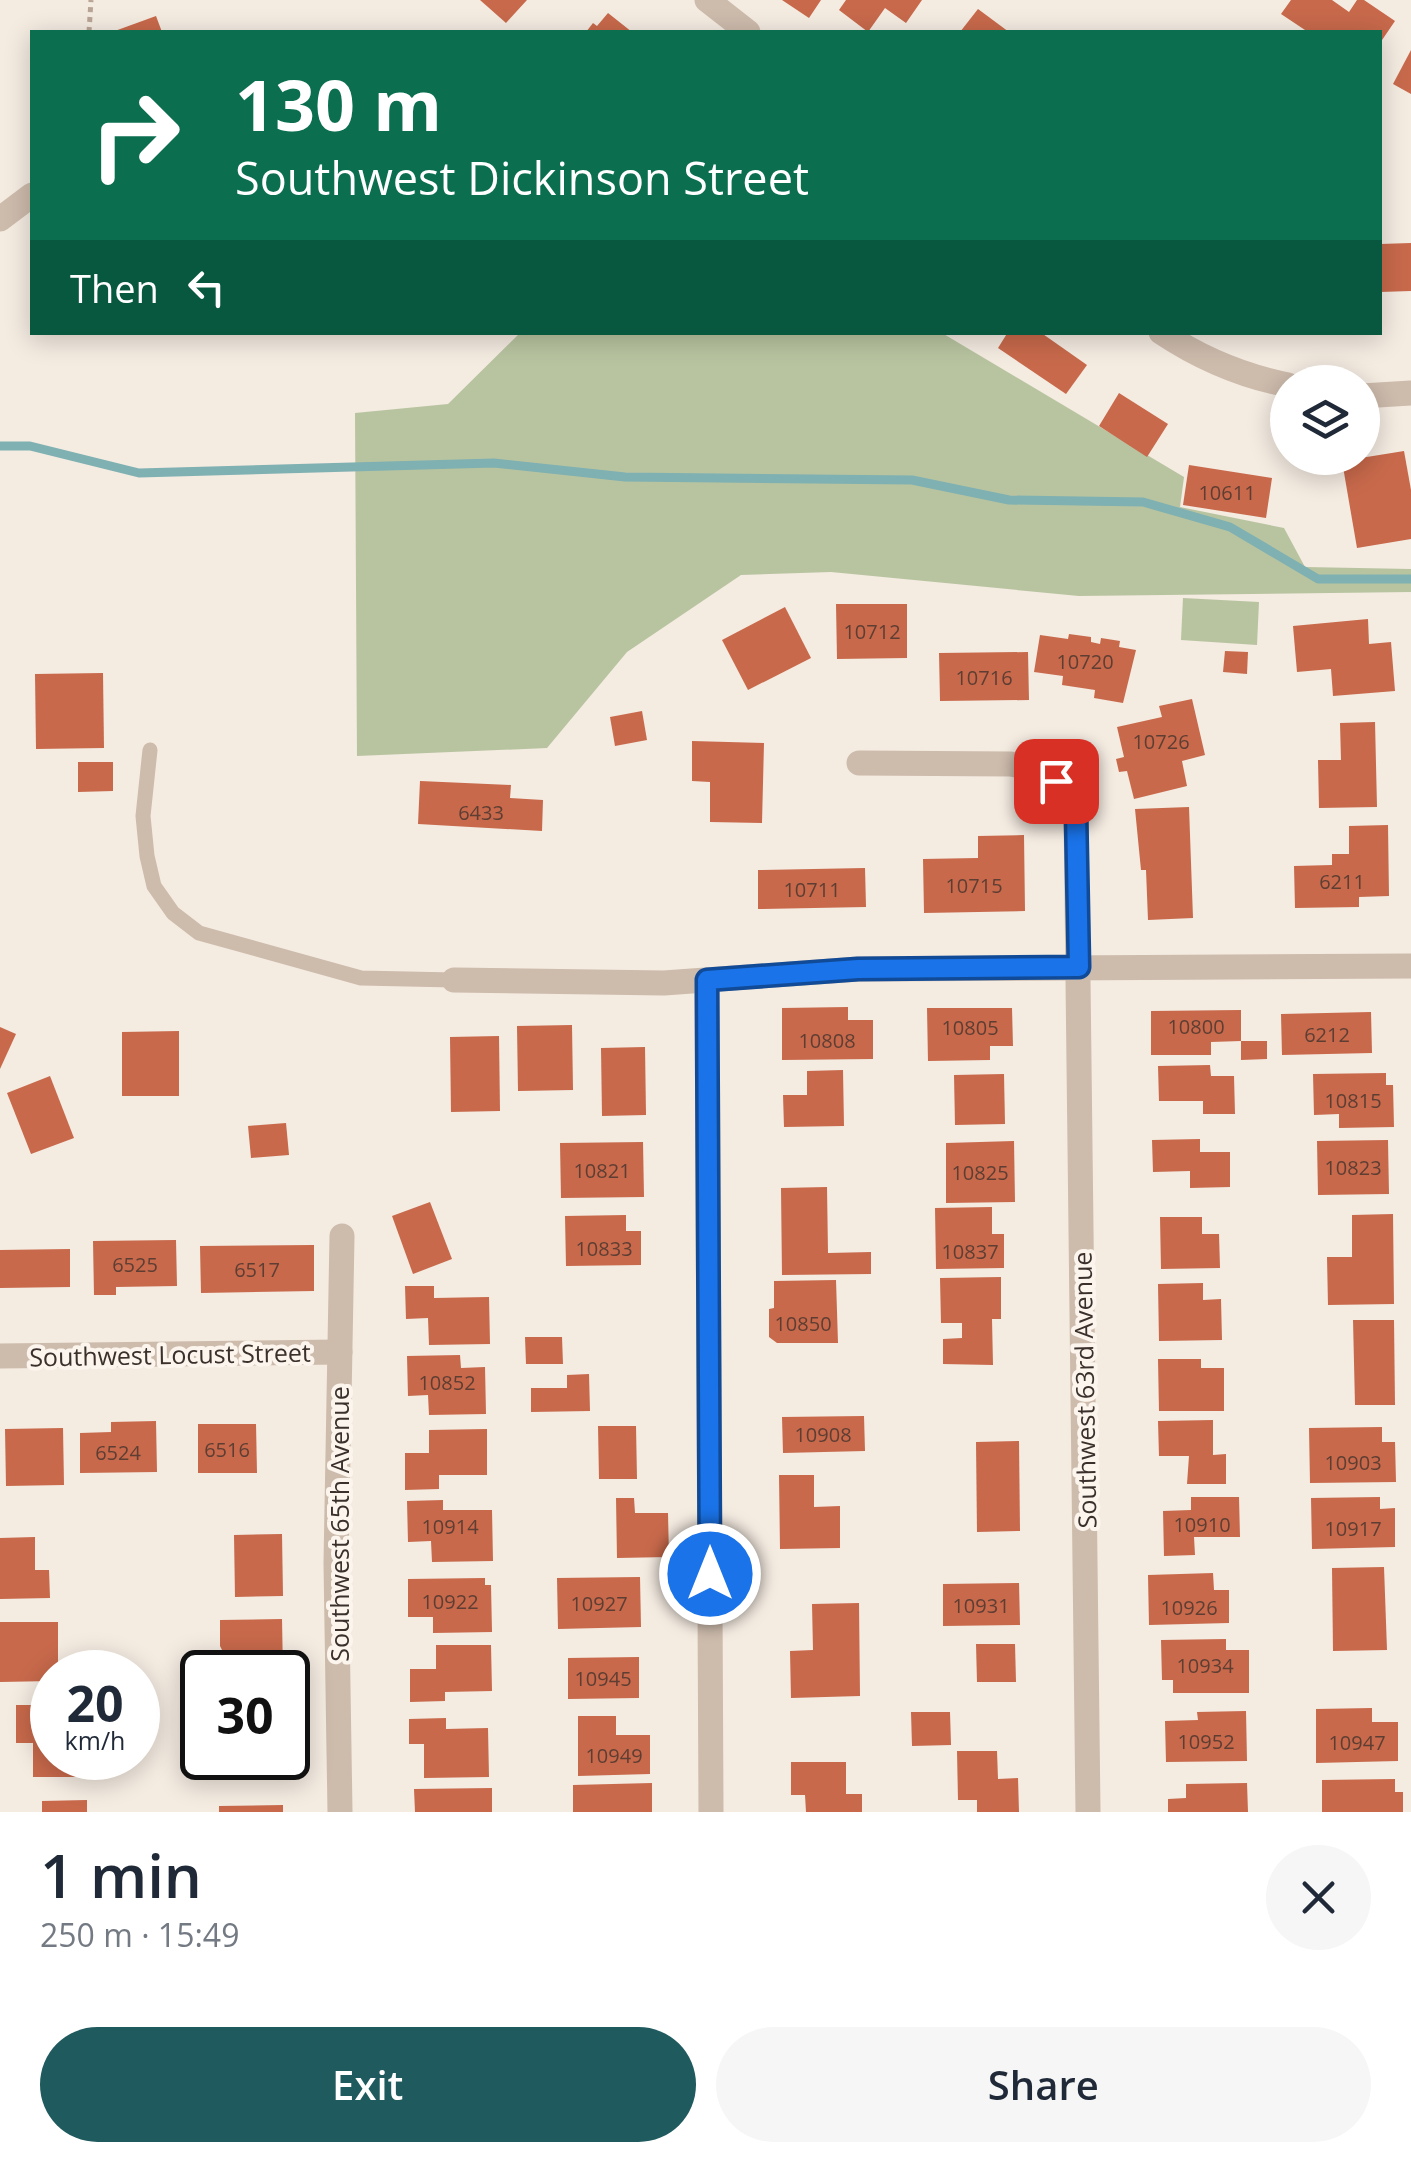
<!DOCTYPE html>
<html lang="en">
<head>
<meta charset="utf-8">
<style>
	body { margin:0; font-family:"Open Sans",sans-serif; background:#f6f6f7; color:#1f2937; height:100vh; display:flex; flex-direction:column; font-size:38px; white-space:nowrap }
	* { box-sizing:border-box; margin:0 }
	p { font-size:32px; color:#747a83 }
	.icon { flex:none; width:55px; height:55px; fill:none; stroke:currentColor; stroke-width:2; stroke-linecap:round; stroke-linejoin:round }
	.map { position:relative; height:1812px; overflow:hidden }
	.sheet { display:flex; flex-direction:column; background:#fff; flex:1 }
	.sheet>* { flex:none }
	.hud { position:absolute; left:30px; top:30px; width:1352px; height:305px; border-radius:0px; box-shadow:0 5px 25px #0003; background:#0b6e4f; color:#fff; overflow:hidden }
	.fabs { position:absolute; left:1270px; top:365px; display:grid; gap:20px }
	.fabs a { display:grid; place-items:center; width:110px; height:110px; border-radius:50%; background:#fff; box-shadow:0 5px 25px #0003; font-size:50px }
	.speed { position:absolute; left:30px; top:1650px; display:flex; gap:20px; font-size:50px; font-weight:700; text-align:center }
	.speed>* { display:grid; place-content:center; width:130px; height:130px; border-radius:50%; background:#fff; box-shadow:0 5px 25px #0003; line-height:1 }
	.speed small { font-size:25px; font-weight:400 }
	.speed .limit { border:5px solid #111; border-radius:15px; background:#fff; color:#111 }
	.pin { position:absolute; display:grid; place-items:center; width:85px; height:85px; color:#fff; margin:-42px; border-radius:20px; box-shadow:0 5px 15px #0006 }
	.me { position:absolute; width:110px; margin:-55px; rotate:0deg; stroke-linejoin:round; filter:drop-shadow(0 0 8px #0008) }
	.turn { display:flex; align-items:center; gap:35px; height:210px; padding:0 40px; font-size:45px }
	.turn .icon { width:130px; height:130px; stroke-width:2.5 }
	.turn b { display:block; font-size:70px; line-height:85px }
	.then { display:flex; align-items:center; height:95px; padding:0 40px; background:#0003; gap:20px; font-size:38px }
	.round { display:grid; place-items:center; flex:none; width:105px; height:105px; border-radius:52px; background:#f6f6f7 }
	.summary { display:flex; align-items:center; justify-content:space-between; height:170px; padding:0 40px }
	h1 { font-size:60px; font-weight:600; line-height:75px }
	.action { display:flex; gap:20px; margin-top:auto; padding:20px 40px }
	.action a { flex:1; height:115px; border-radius:60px; background:#1f5a5e; color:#fff; font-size:40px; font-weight:600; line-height:115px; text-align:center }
	.action a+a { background:#f6f6f7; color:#1f2937 }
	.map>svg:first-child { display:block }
	.green { fill:#b8c4a0 }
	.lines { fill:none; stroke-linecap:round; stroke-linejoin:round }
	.stream { stroke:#7fb0b2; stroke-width:9 }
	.building { fill:#c8694b }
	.path { stroke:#b9a596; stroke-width:5; stroke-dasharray:5 5; stroke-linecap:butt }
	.service { stroke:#cdbbac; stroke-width:15 }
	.minor { stroke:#cdbbac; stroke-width:25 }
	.route-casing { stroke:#114b97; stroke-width:25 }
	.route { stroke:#1a73e8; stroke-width:18 }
	.labels { text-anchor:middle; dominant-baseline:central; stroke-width:8; stroke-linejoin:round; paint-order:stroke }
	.number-label { font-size:20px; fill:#5e3e33 }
	.street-label { font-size:25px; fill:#3b302b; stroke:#fbf5ee }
</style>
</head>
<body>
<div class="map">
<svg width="1411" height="1812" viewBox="0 0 1411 1812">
	<rect width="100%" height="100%" fill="#f4ebe1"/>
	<g class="green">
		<path d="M520,333H942L1184,477L1180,507L1284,528L1305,567L1411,569V592L1079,596L831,572L741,575L627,652L547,748L357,756L355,413L448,404Z"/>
		<path d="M1183,598L1259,602L1257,645L1181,640Z"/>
	</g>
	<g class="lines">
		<path class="stream" d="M0,446H30L139,473L494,463L625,477L912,480L1009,500L1143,502L1230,527L1318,579H1411"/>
	</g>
	<g class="building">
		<path d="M480,0H527L506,23Z"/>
		<path d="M782,0H821L809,18Z"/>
		<path d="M846,0H922L906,23L885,8L868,32L839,10Z"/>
		<path d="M1291,0H1332L1349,12L1357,0H1364L1395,21L1380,43V32H1308L1281,14Z"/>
		<path d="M978,9L1009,32H960Z"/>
		<path d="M608,13L632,32H586L593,23L597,26Z"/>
		<path d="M156,16L162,32H112Z"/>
		<path d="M1411,50V94L1393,84Z"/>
		<path d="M1411,243V291L1380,292V244Z"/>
		<path d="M1008,332H1040L1087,365L1066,394L998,348Z"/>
		<path d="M1119,393L1168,424L1147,457L1099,426Z"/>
		<path d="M1404,451L1411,490V539L1357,548L1342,461Z"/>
		<path d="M1189,465L1272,478L1266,518L1183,505Z"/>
		<path d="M836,604H907V658L837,659Z"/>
		<path d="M785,607L811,658L748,690L722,640Z"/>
		<path d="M1368,619L1369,644L1391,642L1395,691L1333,696L1331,669L1297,672L1293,626Z"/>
		<path d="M1069,634L1091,637V642L1100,644L1101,638L1120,641L1119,647L1136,650L1123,703L1094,698L1095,690L1062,685L1063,676L1034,672L1040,635L1068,639Z"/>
		<path d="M1225,651L1248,652L1247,674L1223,672Z"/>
		<path d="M1028,652L1029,700L940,701L939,653Z"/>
		<path d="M103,673L104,748L36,749L35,674Z"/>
		<path d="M1192,699L1205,755L1182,761L1187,786L1134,799L1127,771L1119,772L1116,759L1124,757L1117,727L1162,717L1159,706Z"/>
		<path d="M642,711L647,740L615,746L610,717Z"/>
		<path d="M1375,722L1377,807L1319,808L1318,760H1341L1340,723Z"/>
		<path d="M692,741L764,743L762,823L710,822V782L692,781Z"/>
		<path d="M78,762H113V791L78,792Z"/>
		<path d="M420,781L511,785L510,798L543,800L542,831L418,824Z"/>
		<path d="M1189,807L1193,918L1148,920L1146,870H1141L1135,809Z"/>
		<path d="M1388,825L1389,896L1359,897V907L1295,908L1294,866L1332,865V854H1349V826Z"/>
		<path d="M1024,835L1025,911L924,913L923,859L978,858V836Z"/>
		<path d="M865,868L866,907L758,909V870Z"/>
		<path d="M848,1007V1020H873V1059L782,1060V1008Z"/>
		<path d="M927,1008H1012L1013,1046H990V1060L928,1061Z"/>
		<path d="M1241,1010V1041L1211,1042V1055H1151V1011Z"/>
		<path d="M1371,1012L1372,1053L1282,1055L1281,1014Z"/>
		<path d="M572,1025L573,1090L518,1091L517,1026Z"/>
		<path d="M0,1027L16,1034L0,1069Z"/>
		<path d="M179,1031V1096H122V1032Z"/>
		<path d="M499,1036L500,1111L451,1112L450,1037Z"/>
		<path d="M1241,1041H1267V1059L1241,1060Z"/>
		<path d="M645,1047L646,1115L602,1116L601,1048Z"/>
		<path d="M1210,1065L1211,1076H1234L1235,1114H1203V1101H1159L1158,1066Z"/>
		<path d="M843,1070L844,1126L784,1127L783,1095H807V1071Z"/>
		<path d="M1386,1073V1085H1393L1394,1127L1339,1128V1114L1314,1115L1313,1074Z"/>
		<path d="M1004,1074L1005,1124L955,1125L954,1075Z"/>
		<path d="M50,1076L74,1138L31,1154L7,1093Z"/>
		<path d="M286,1123L289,1155L251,1158L248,1126Z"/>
		<path d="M1200,1139V1152H1230V1187L1190,1188V1171L1153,1172L1152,1140Z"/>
		<path d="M1388,1140L1389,1194L1318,1195L1317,1141Z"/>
		<path d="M1014,1141L1015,1202L946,1203V1143Z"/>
		<path d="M643,1142L644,1197L561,1198L560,1143Z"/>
		<path d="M827,1187L828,1253L871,1252V1274L782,1275L781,1188Z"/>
		<path d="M430,1202L452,1259L413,1274L392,1216Z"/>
		<path d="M992,1207V1234H1004V1268L936,1269L935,1208Z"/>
		<path d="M1393,1214L1394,1304L1328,1305L1327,1257H1352V1215Z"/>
		<path d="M626,1215V1231H641V1265L566,1266L565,1216Z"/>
		<path d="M1160,1217H1202V1234H1219L1220,1268L1161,1269Z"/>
		<path d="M176,1240L177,1286L116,1287V1295H94L93,1241Z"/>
		<path d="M314,1245V1291L201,1293L200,1246Z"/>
		<path d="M70,1249V1287L0,1288V1250Z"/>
		<path d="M1001,1277V1319H992L993,1365L943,1364V1339L962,1338V1323H941L940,1278Z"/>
		<path d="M836,1280L838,1343H777L769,1337V1309L774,1308V1281Z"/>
		<path d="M1203,1283V1300L1221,1299L1222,1340L1159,1341L1158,1284Z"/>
		<path d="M405,1286H434V1298L489,1297L490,1344L429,1345L428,1318L406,1319Z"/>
		<path d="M1353,1320H1394L1395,1405H1355Z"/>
		<path d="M525,1337H562L563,1364H526Z"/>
		<path d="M460,1355L461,1368L485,1367L486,1414L429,1415L428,1395L408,1396L407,1356Z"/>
		<path d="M1158,1359H1201V1368H1224V1411H1159Z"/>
		<path d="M589,1374L590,1411L531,1412V1388H567V1375Z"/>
		<path d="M864,1416L865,1451L783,1453L782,1417Z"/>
		<path d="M1213,1420V1455L1226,1454V1484H1187L1189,1456H1159L1158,1421Z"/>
		<path d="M156,1421L157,1472L80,1473V1433L111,1432V1422Z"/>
		<path d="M198,1424H256L257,1473H198Z"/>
		<path d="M598,1426H636L637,1479H599Z"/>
		<path d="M1382,1427V1442H1395L1396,1482L1310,1483L1309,1428Z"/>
		<path d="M63,1428L64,1485L6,1486L5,1429Z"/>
		<path d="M487,1429V1475H439V1489L405,1490V1453H429V1430Z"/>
		<path d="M1019,1441L1020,1531L977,1532L976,1442Z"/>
		<path d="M779,1475H814V1507L840,1506V1548L780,1549Z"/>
		<path d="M1191,1497H1239L1240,1537H1194L1195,1555L1164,1556L1163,1511L1191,1510Z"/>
		<path d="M1380,1497V1509L1395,1508V1547L1312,1549L1311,1498Z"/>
		<path d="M616,1498H634L635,1513H668L669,1557L617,1558Z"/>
		<path d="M443,1500V1510H492L493,1561L432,1562L431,1541L408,1542L407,1501Z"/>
		<path d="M282,1534L283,1596L235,1597L234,1535Z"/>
		<path d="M35,1537V1570H49L50,1598L0,1599V1538Z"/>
		<path d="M1384,1567L1387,1650L1333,1651L1332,1568Z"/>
		<path d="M1213,1573L1214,1590H1229V1623L1149,1625L1148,1575Z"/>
		<path d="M640,1577L641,1627L558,1629L557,1578Z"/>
		<path d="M485,1578V1585H491L492,1632L433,1633V1617H408V1579Z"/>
		<path d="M1019,1583L1020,1625L943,1626V1584Z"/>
		<path d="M859,1603L860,1696L791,1698L790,1651L813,1650L812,1604Z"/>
		<path d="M282,1619L283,1672H233L220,1646V1620Z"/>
		<path d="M0,1622H58V1672H52V1681L0,1682Z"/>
		<path d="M1226,1639V1650H1249V1693H1173V1680H1162L1161,1640Z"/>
		<path d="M976,1644H1015L1016,1682H977Z"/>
		<path d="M436,1645H491L492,1691L445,1692V1701L410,1702V1669H436Z"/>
		<path d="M639,1657V1698L568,1699V1658Z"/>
		<path d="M16,1705H52V1758H76V1777H33V1743H16Z"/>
		<path d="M1372,1708V1722H1398V1761L1316,1763V1709Z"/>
		<path d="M1246,1711L1247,1761L1166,1762L1165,1721L1198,1720L1197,1712Z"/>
		<path d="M911,1712H950L951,1745L912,1746Z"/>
		<path d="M578,1716H616V1735H650V1774L578,1776Z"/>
		<path d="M446,1718V1729L488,1728L489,1777L424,1778V1744H409V1719Z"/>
		<path d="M957,1751H997L998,1779L1018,1778L1019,1812H977V1800H958Z"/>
		<rect x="243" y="1758" width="44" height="20"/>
		<path d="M791,1762H846V1794H862V1812H806L805,1795H791Z"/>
		<path d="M1395,1779V1792H1403V1812H1322V1780Z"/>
		<path d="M652,1783V1812H573V1785Z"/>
		<path d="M1247,1783L1248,1812H1168V1799L1186,1798V1784Z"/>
		<path d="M492,1788V1812H415L414,1789Z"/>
		<path d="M87,1800V1812H42V1801Z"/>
		<path d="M283,1805V1812H219V1806Z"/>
	</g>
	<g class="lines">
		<path class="path" d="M89,32L91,0"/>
		<path class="service" d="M150,750L143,816L147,856L154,886L173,913L199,933L361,978L454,980"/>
		<g class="minor">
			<path d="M707,0L748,32"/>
			<path d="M0,219L32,195"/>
			<path d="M1161,332C1200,358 1242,376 1288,385"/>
			<path d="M1362,396L1411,393"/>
			<path d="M859,763L1011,764C1043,770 1064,782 1076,813L1088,1812"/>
			<path d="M454,980L664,983L858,969L1411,966"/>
			<path d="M707,980L711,1812"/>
			<path d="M0,1356L340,1352"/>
			<path d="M340,1812L336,1563L342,1236"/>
		</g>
	</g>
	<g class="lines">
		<g class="route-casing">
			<path id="route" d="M710,1574L707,980L858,969L1079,967L1076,812L1069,796L1056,781"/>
		</g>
		<use href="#route" class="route"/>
	</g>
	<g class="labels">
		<g class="number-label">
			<text x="1227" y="492">10611</text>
			<text x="872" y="631">10712</text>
			<text x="1085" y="661">10720</text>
			<text x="984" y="677">10716</text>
			<text x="1161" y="741">10726</text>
			<text x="481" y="812">6433</text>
			<text x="1342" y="881">6211</text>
			<text x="974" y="885">10715</text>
			<text x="812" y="889">10711</text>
			<text x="1196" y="1026">10800</text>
			<text x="970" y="1027">10805</text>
			<text x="1327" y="1034">6212</text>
			<text x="827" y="1040">10808</text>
			<text x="1353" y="1100">10815</text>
			<text x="1353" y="1167">10823</text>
			<text x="602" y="1170">10821</text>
			<text x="980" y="1172">10825</text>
			<text x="604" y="1248">10833</text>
			<text x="970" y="1251">10837</text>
			<text x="135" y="1264">6525</text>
			<text x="257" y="1269">6517</text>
			<text x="803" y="1323">10850</text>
			<text x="447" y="1382">10852</text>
			<text x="823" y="1434">10908</text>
			<text x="227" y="1449">6516</text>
			<text x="118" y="1452">6524</text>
			<text x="1353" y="1462">10903</text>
			<text x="1202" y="1524">10910</text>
			<text x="450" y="1526">10914</text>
			<text x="1353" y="1528">10917</text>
			<text x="450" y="1601">10922</text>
			<text x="599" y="1603">10927</text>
			<text x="981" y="1605">10931</text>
			<text x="1189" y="1607">10926</text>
			<text x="1205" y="1665">10934</text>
			<text x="603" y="1678">10945</text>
			<text x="1206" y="1741">10952</text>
			<text x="1357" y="1742">10947</text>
			<text x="614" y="1755">10949</text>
		</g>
		<g class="street-label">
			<text transform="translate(170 1354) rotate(-1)">Southwest Locust Street</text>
			<text transform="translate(1084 1390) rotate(-91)">Southwest 63rd Avenue</text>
			<text transform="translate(339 1524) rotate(-90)">Southwest 65th Avenue</text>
		</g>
	</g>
</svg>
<div class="fabs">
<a><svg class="icon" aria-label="layers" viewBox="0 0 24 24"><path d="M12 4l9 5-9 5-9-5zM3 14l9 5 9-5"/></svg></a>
</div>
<div class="speed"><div>20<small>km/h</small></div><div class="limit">30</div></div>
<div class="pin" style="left:1056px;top:781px;background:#d93025"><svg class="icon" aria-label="arrive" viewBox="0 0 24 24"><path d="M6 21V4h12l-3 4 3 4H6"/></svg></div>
<svg class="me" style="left:710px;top:1574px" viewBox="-20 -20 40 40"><circle r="17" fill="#1a73e8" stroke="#fff" stroke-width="3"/><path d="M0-11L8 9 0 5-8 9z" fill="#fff"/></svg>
<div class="hud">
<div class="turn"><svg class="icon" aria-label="right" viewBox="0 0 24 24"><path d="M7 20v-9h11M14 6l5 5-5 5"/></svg><div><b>130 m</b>Southwest Dickinson Street</div></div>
<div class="then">Then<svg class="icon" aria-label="left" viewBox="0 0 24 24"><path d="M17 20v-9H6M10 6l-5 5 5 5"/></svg></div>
</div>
</div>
<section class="sheet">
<div class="summary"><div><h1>1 min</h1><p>250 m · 15:49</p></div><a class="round"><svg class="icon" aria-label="close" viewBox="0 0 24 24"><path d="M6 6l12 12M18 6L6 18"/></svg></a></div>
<div class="action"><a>Exit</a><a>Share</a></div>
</section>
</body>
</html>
